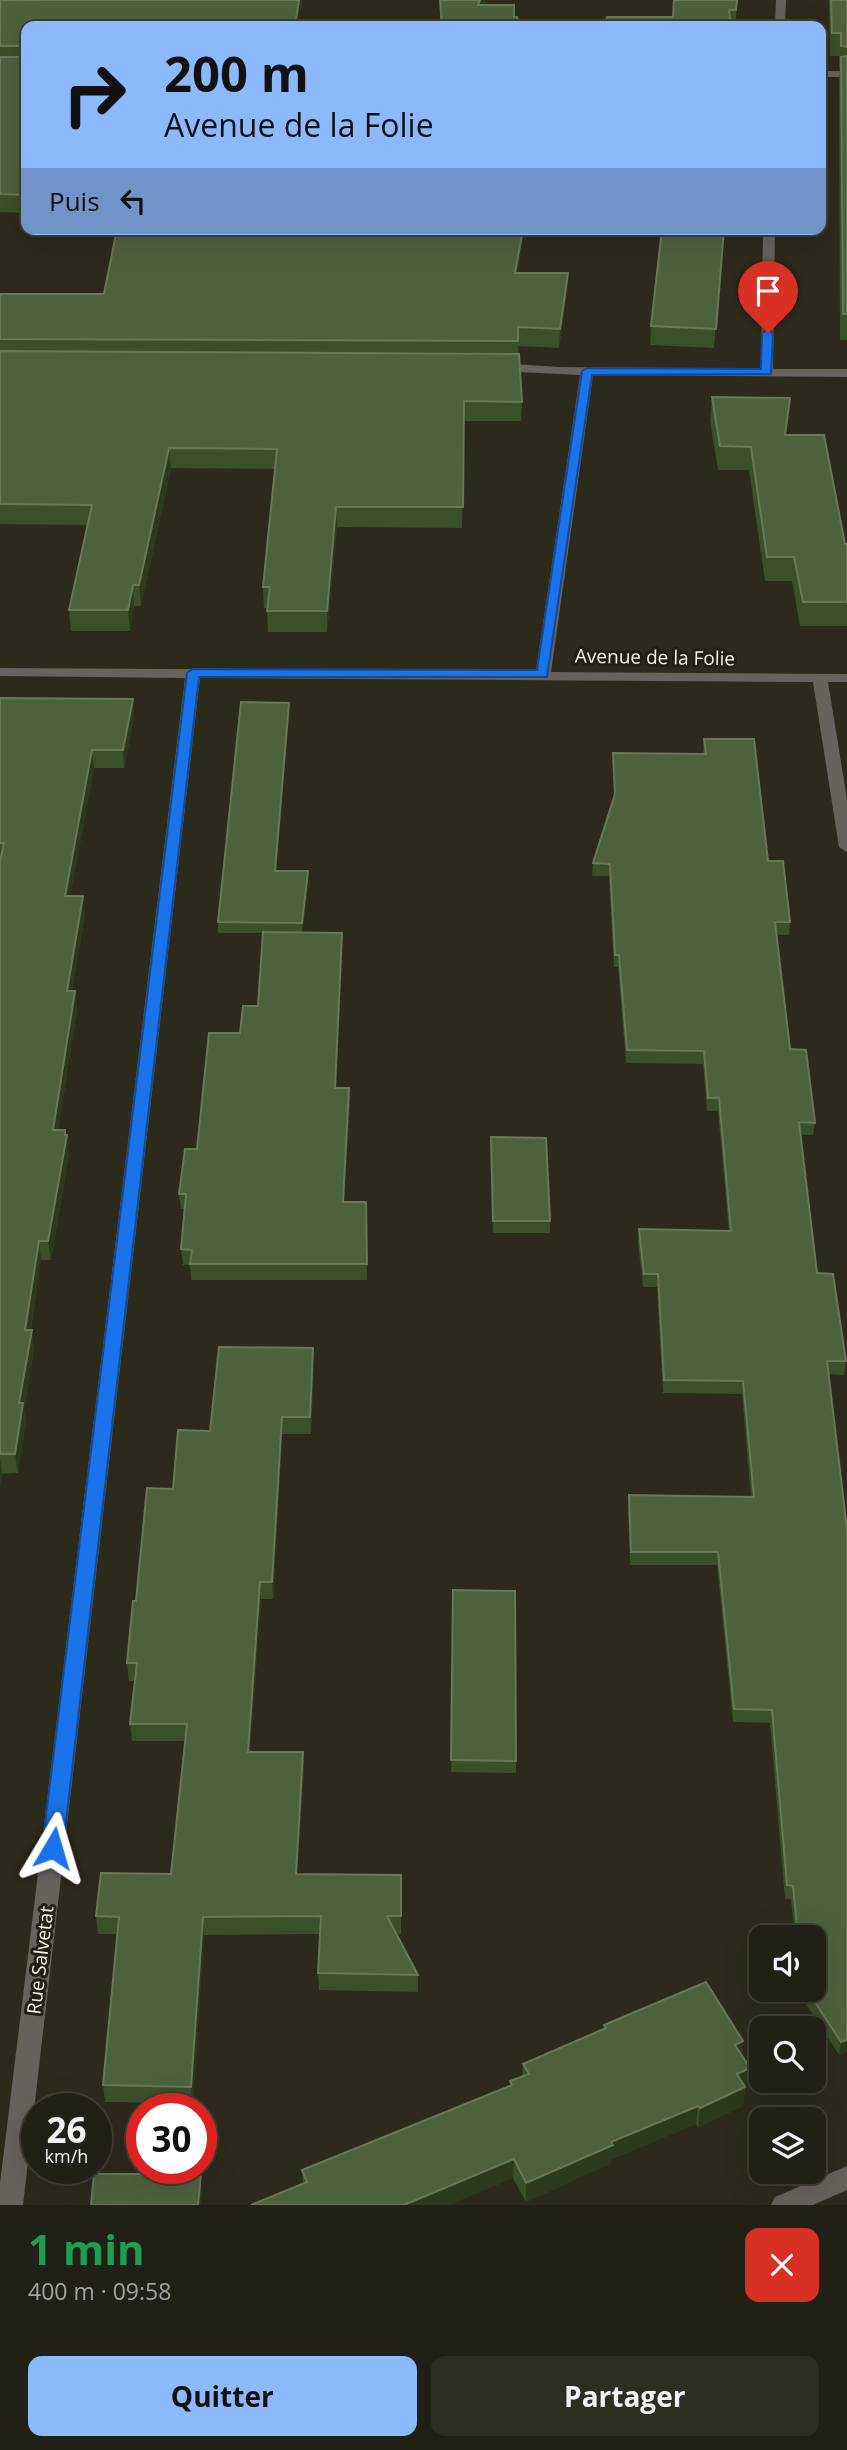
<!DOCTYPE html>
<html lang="fr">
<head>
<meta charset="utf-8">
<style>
	body { margin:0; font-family:"Open Sans",sans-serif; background:#2d2d22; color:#f1f3f6; height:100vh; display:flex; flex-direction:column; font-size:26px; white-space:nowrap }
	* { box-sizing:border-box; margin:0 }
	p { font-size:23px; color:#a2a3a0 }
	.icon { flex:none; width:38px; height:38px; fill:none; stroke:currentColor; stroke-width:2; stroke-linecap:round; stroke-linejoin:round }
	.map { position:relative; height:2205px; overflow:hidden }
	.side { display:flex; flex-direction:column; background:#212014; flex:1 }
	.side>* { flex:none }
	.top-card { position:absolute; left:21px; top:21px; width:805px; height:214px; border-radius:14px; box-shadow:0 7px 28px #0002,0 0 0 2px #3e3e34; background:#8cb9fc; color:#111; overflow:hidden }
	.tools { position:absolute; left:749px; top:1925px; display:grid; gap:14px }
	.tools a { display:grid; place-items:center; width:77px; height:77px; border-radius:14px; background:#212014; box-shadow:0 7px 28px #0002,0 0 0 2px #3e3e34; font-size:35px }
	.speed { position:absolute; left:21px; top:2093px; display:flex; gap:14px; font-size:35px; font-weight:700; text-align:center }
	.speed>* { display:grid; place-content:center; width:91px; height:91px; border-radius:50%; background:#212014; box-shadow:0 7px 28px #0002,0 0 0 2px #3e3e34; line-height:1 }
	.speed small { font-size:18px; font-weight:400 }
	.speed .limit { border:10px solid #d22; background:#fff; color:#111 }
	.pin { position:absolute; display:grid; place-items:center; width:60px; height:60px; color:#fff; margin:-72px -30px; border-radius:50% 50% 50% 0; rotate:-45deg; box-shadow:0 0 7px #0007 }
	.pin .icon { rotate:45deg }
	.me { position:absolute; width:77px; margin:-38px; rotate:7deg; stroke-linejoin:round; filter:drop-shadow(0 0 5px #0008) }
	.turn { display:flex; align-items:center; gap:24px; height:147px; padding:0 28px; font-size:32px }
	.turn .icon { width:91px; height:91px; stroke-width:2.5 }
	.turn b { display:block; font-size:49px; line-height:60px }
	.then { display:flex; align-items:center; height:66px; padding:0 28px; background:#0003; gap:14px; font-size:26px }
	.round { display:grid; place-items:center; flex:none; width:74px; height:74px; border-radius:14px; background:#2d2d22 }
	.overview { display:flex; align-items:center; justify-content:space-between; height:119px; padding:0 28px }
	h1 { font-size:42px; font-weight:700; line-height:52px; color:#1e9e55 }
	.primary-button { display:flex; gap:14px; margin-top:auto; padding:14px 28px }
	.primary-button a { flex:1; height:80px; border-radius:14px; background:#8cb9fc; color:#111; font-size:28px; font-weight:700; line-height:80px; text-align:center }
	.primary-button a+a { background:#2d2d22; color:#f1f3f6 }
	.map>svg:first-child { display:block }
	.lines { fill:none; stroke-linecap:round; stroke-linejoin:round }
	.street { fill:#68625c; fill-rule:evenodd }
	.wall { fill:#3a4f2a }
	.shaded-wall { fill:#2c391c }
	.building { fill:#4e613f; stroke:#687859; stroke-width:2 }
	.route { fill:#1a73e8; stroke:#114b97; stroke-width:2 }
	.labels { text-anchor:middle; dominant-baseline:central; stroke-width:6; stroke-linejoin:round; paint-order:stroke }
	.street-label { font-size:19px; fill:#f3f2e8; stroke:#222111 }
</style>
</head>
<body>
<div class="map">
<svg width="847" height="2205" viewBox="0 0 847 2205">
	<rect width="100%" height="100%" fill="#2c2a1b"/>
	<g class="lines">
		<g class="street">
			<path d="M776,0H786L785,26H775Z"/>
			<rect x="821" y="71" width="26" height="6"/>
			<path d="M763,229H775L773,369H847V377L593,375L551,672L847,674V682H828L847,799V852L839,847L813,682L200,678L23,2205H0V2183L185,678L0,676V668L536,671L580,375L497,371L491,367L497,363L559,367L761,369Z"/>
			<path d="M847,2166V2190L813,2205H771L775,2197Z"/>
		</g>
	</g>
	<g class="wall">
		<path d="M0,0H302L298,26H26V213L0,212Z"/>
		<path d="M439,0H489L486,5L514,17L518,21H606L673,17L738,0L735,26H441Z"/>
		<path d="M829,0H847V340H840L839,80L840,69L839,68V56H830Z"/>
		<path d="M724,229L714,348L650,345L651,326Z"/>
		<path d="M518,273H568L567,292L559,348L518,346L522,402L521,421H464L462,528L337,527L327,632H268L267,608H264L263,587L275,469L171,468L141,606H134L130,631H71L69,610L87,525L0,524V294H104Z"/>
		<path d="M712,397L790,398L786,435L845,544H847V626H800L792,581H765L749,470H718L710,420Z"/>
		<path d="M0,698L133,699L134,717L124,768H94L70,896L85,915L72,991H75L77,1010L58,1130H65L69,1154L51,1260H41L31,1330L34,1349L24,1410L26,1422L18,1473L2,1474L0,1487Z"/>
		<path d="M289,703V713L276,871L309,881L302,933H342V948L336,1088H349L350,1103L344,1202H366L367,1280H191L190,1265H183L181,1249L185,1209H181L179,1194L240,1033L258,1006L263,933H218V922Z"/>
		<path d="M704,739L768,861L790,922L789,935H776L790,1049L815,1123L813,1135H800L817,1273L846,1361L844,1375L828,1374L847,2052L839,2055L797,1990H814V1937H795L791,1899H785L770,1723L733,1722L717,1565H630L628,1508L629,1495L751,1497L742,1394L663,1393L657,1287H643L638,1242L639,1229L729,1231L718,1111H707L703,1064L626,1063L618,967H614L609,876H592L593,863L614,797L613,753L703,754Z"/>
		<path d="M491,1148L550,1221V1233H493Z"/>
		<path d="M314,1365L311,1434H282L273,1599H261L250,1752H303L304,1770L297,1874L401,1875V1934H396L418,1975V1992L319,1990L318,1973L320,1934L204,1935L193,2103L105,2102L103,2085L117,1934H98L96,1916L171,1874L186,1741H132L130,1724L135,1681H129L127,1663L136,1601L173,1489L210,1431Z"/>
		<path d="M453,1590L516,1761V1773L451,1772Z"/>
		<path d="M604,2025L743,2041L742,2055L747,2086L745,2087L743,2106L698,2127L696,2124L612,2159L611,2163L526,2202L513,2178L448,2205H252L303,2184L302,2170L510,2086V2081L522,2076L523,2064L603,2029Z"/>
	</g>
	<g class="shaded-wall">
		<path d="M299,0H302L298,26H295Z"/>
		<path d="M480,0H489L478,22V5Z"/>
		<path d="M523,229H525L515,291V273Z"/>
		<path d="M568,273L567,292L559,348L560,329Z"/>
		<path d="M790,398L788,420L782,458L785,435Z"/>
		<path d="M169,448L171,468L141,606L139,585Z"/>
		<path d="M336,507L337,527L327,632V611Z"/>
		<path d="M133,585L134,606L130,631L128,610Z"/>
		<path d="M133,699L134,717L124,768L123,750Z"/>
		<path d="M289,703V713L275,881V871Z"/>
		<path d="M92,750L94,768L67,915L65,896Z"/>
		<path d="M308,871L309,881L302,934V923Z"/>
		<path d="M83,896L85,915L69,1010L67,991Z"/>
		<path d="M342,933V948L335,1103V1088Z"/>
		<path d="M75,991L77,1010L55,1149L53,1130Z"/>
		<path d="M349,1088L350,1103L343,1218V1202Z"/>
		<path d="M65,1130L69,1154L51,1260L48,1241Z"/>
		<path d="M39,1241L41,1260L28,1349L25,1330Z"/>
		<path d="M32,1330L34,1349L24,1410L26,1422L18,1473L15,1454L19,1403Z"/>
		<path d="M313,1348L314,1365L311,1434L310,1417Z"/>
		<path d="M282,1417V1434L273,1599L272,1582Z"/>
		<path d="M0,1459L2,1474L0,1487Z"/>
		<path d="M260,1582L261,1599L249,1769L248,1752Z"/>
		<path d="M303,1752L304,1770L296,1891V1874Z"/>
		<path d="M203,1917L204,1935L193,2103L191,2087Z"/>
		<path d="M847,2040V2052L839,2055L841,2042Z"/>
		<path d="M743,2041L741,2060L735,2045Z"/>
		<path d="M750,2068L747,2086L741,2089L745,2087L743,2106L698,2127L700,2108L737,2074Z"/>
		<path d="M698,2106L696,2124L612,2159L611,2163L526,2202V2183L611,2142Z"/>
		<path d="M514,2159L513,2178L448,2205H404Z"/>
		<path d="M201,2174L202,2193L201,2205H198Z"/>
	</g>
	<g class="building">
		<path d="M0,0H299L295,26H26V46H0Z"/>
		<path d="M440,0H480L478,5H514V17H517L518,21H606L607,17H673L674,0H737L736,10H729L731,26H442Z"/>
		<path d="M831,0H847V47L841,46V33H832Z"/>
		<path d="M26,55V195L0,194V57H24Z"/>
		<path d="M847,56V314H843L841,57Z"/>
		<path d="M117,229H523L515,273H568L560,329L518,327V341L0,339V294H104Z"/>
		<path d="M662,229H724L716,329L651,326Z"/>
		<path d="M0,351L519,354L522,402L464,401L463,507H336L327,611H267L270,587H263L277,449L169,448L139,585H133L128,610H69L92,505L0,504Z"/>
		<path d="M712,397L790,398L785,435H824L845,544H847V602H803L794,557H767L751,447L720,446Z"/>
		<path d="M0,698L133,699L123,750H92L65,896H83L67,991H75L53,1130H65V1135H67L48,1241H39L25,1330H32L19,1403H23L15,1454H0V862L4,843H0Z"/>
		<path d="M241,702L289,703L275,871H308L302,923L218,922Z"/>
		<path d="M704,739H754L768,861H783L790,922H775L790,1049L806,1050L815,1123L799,1122L817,1273L833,1274L846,1361H827L847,1529V2040L841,2042L807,1990H814V1937H798L793,1886L787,1885L772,1710L734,1709L718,1552H631L629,1495L754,1497L743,1381L664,1380L658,1274H644L639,1229L731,1231L719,1098H708L704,1051L627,1050L619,955H615L610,864L593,863L615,794L613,753L706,754Z"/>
		<path d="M263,932L342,933L335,1088H349L343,1202H366L367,1264H190L192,1250L181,1249L186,1194H179L185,1149H197L209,1033H240L243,1006H258Z"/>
		<path d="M491,1137L546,1138L550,1221H493Z"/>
		<path d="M219,1347L313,1348L310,1417H282L272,1582H260L248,1752H303L296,1874L401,1875V1916H387L418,1975L318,1973L321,1916L203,1917L191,2087L103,2085L119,1917L96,1916L101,1873L171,1874L187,1724H130L137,1663H127L133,1601H136L147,1488L173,1489L178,1430L210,1431Z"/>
		<path d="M453,1590L515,1591L516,1761L451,1760Z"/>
		<path d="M706,1982L743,2041L735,2045L750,2068L737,2074L745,2087L700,2108L698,2106L611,2142L613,2145L526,2183L514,2159L404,2205H251L307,2182L302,2170L512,2085L510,2081L529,2074L523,2064L606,2028L604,2025Z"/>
		<path d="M94,2174H201L198,2205H91Z"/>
	</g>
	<path class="route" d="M768,329L773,333L771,374L592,375L547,677H199L63,1848L60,1855L53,1857L45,1855L42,1848L187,673L193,669L537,670L582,371L587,368L761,369L762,333Z"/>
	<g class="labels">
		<g class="street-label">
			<text transform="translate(655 657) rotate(1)">Avenue de la Folie</text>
			<text transform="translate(40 1960) rotate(-83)">Rue Salvetat</text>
		</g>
	</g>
</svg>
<div class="tools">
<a><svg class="icon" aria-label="sound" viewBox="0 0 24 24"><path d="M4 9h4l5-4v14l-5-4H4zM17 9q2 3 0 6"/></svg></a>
<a><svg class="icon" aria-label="search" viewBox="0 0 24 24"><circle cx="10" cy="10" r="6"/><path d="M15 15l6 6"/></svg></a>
<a><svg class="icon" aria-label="layers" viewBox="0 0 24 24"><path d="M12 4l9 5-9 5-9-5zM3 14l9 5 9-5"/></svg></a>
</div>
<div class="speed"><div>26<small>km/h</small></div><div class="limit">30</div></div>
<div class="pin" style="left:768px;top:333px;background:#d93025"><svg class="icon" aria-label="arrive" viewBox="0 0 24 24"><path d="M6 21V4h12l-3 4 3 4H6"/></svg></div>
<svg class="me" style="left:53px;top:1848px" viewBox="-20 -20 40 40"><path d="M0-17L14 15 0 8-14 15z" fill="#1a73e8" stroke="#fff" stroke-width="4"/></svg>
<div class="top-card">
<div class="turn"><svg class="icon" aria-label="right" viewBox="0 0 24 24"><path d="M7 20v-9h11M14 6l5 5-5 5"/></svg><div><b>200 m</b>Avenue de la Folie</div></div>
<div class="then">Puis<svg class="icon" aria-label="left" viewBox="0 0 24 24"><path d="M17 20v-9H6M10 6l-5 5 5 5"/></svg></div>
</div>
</div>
<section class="side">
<div class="overview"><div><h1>1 min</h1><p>400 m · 09:58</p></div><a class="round" style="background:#d93025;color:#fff"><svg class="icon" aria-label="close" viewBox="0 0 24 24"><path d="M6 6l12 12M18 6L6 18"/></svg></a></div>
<div class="primary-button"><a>Quitter</a><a>Partager</a></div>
</section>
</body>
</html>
